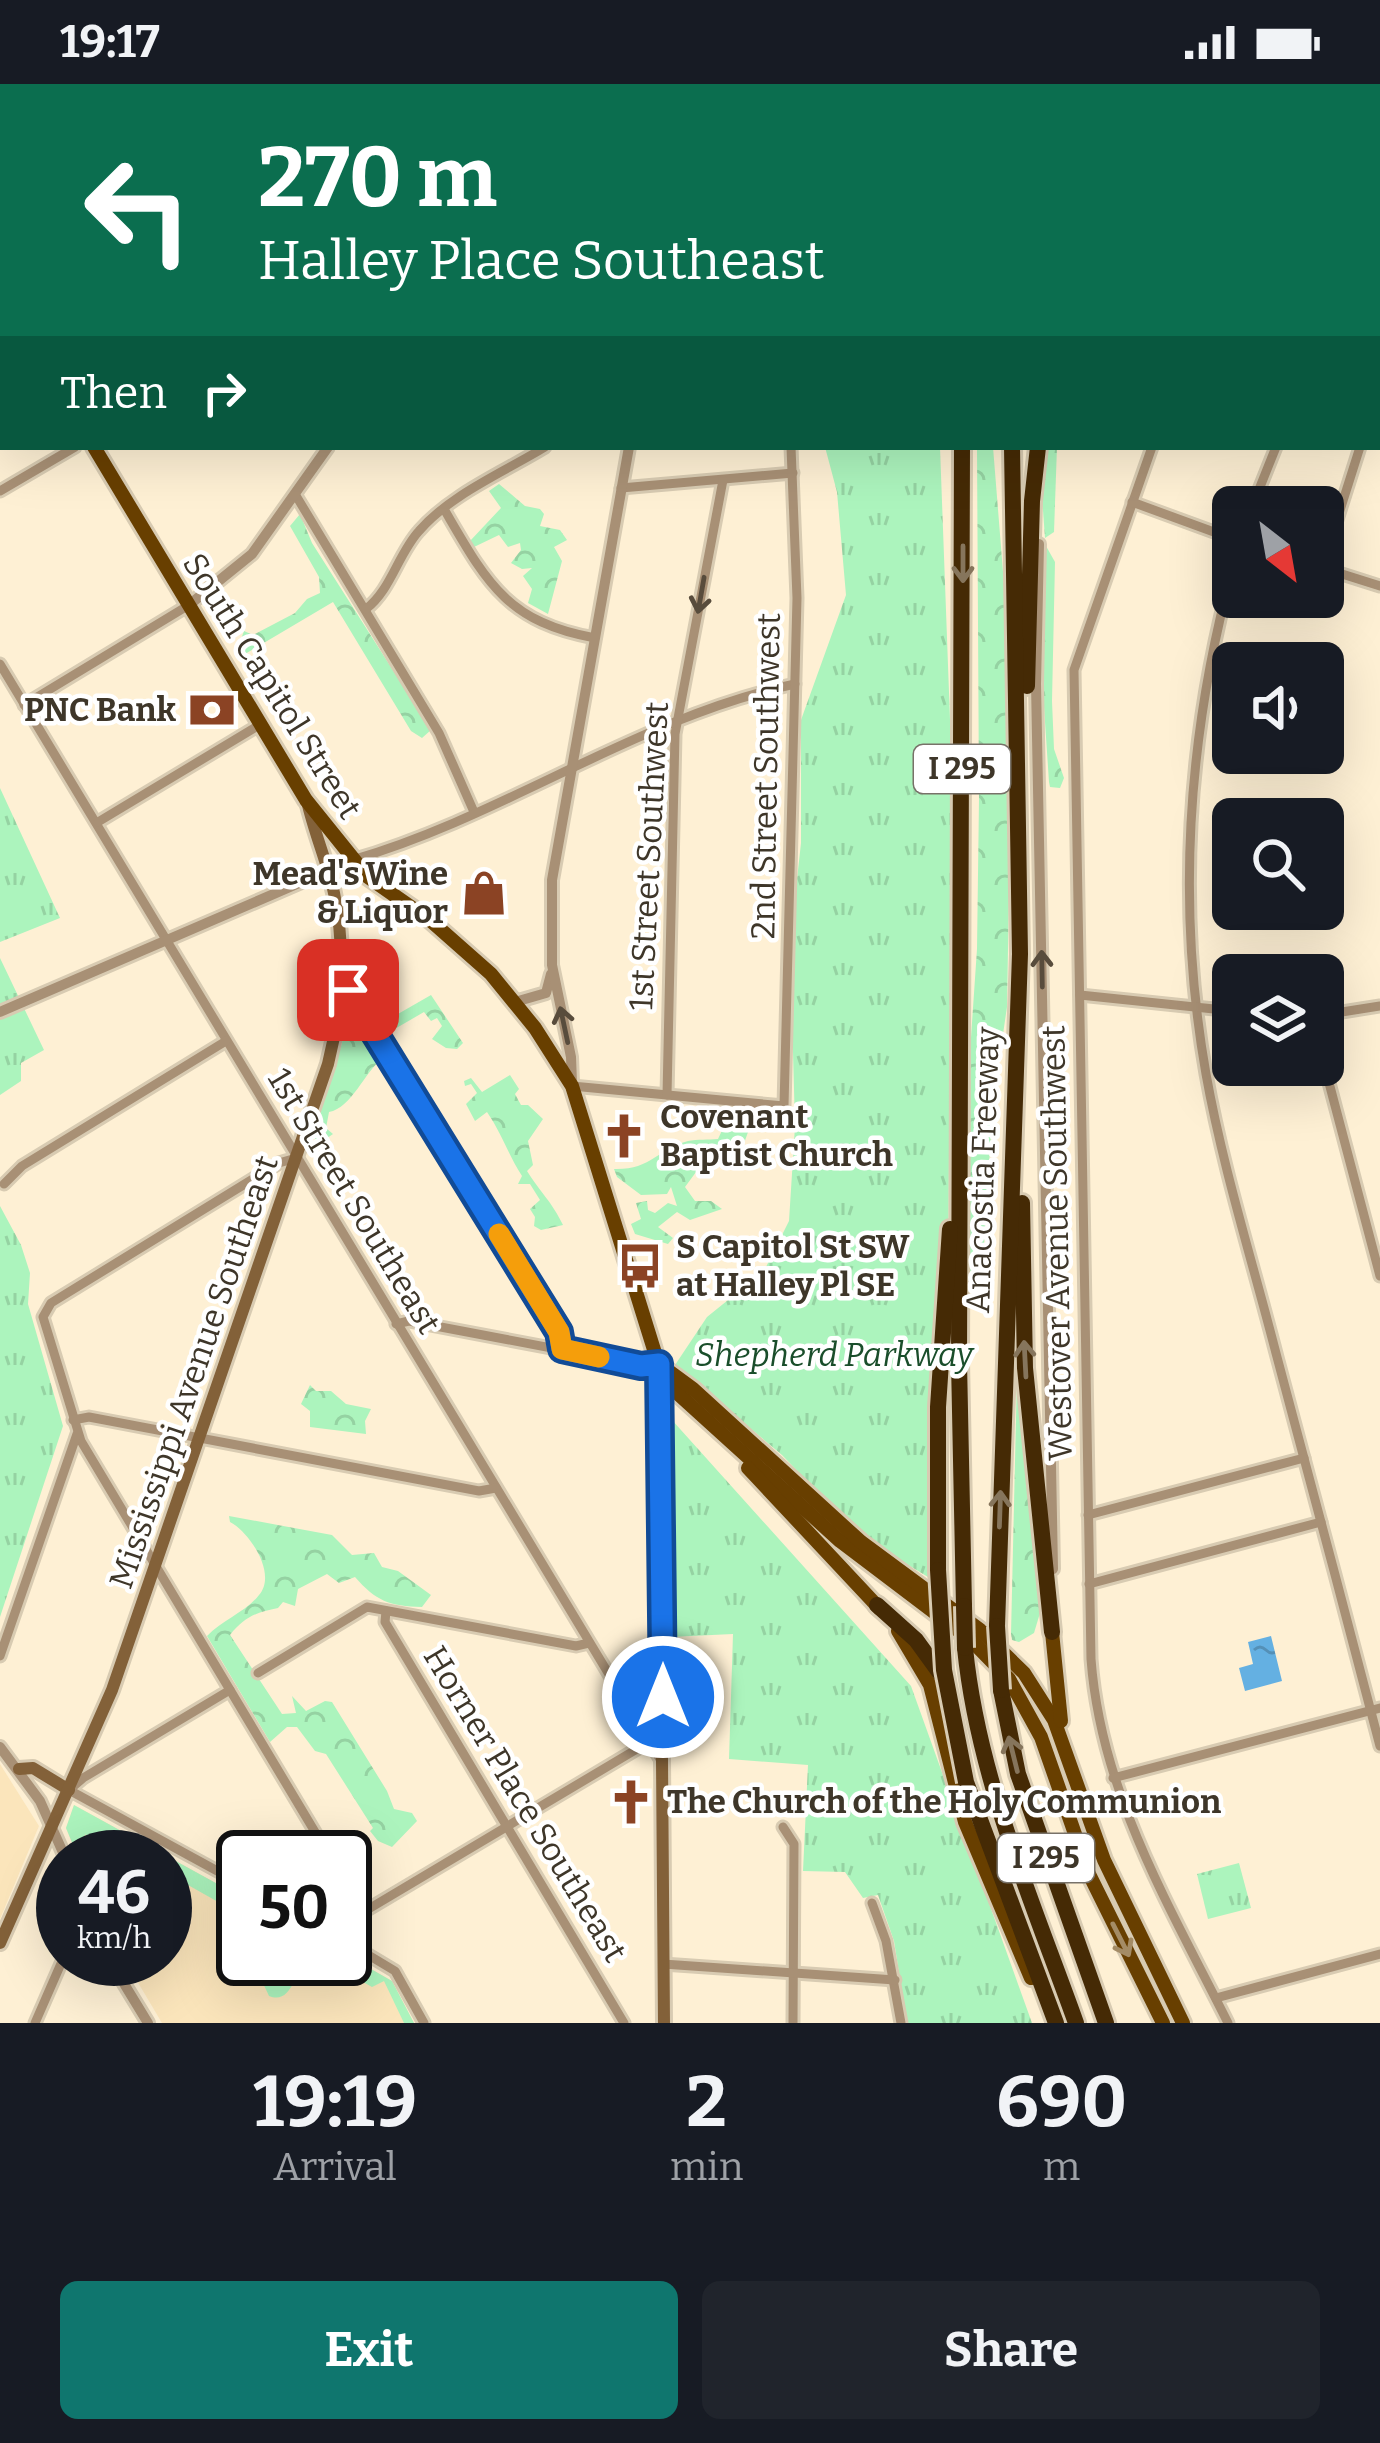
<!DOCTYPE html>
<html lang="en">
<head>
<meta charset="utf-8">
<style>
	body { margin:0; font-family:Bitter,serif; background:#20242c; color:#f1f3f6; height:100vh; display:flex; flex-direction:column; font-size:45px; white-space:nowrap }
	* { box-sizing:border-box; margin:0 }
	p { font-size:39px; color:#9ea1a6 }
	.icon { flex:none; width:66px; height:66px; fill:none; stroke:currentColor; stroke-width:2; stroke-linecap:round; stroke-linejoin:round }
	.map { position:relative; height:1939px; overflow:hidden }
	.panel { display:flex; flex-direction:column; background:#171b24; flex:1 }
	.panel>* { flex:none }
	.banner { position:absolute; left:0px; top:0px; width:1380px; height:366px; box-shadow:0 12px 48px #0002; background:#0b6e4f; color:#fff; overflow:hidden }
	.needle { width:78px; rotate:149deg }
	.buttons { position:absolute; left:1212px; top:402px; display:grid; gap:24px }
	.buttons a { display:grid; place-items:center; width:132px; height:132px; border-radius:18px; background:#171b24; box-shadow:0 12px 48px #0002; font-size:60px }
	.speed { position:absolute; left:36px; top:1746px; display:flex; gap:24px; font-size:60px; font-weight:700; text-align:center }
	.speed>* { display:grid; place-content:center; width:156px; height:156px; border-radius:50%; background:#171b24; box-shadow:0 12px 48px #0002; line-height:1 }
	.speed small { font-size:30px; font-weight:400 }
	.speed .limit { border:6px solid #111; border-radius:18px; background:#fff; color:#111 }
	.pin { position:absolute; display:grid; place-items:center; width:102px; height:102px; color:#fff; margin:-51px; border-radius:24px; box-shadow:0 6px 18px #0006 }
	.me { position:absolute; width:132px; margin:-66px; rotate:0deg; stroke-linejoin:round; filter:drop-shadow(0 0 9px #0008) }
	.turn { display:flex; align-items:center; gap:42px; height:252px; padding:0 60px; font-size:54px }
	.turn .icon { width:156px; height:156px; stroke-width:2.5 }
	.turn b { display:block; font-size:84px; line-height:102px }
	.then { display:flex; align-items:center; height:114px; padding:0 60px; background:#0003; gap:24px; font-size:45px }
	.eta { display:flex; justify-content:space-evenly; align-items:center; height:204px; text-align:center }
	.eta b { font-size:72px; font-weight:700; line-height:84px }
	.primary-button { display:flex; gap:24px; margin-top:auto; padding:24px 60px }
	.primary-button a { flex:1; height:138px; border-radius:18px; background:#0f766e; color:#fff; font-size:48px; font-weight:700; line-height:138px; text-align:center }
	.primary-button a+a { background:#20242c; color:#f1f3f6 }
	.status { display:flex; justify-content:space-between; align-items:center; height:84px; padding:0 60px; background:#171b24; direction:ltr }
	.status svg { height:33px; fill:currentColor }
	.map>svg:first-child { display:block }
	.built { fill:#fbe5bb }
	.green { fill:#acf4bd }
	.forest { fill:url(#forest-crowns) }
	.park { fill:url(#park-tufts) }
	.water { fill:url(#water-ripples) }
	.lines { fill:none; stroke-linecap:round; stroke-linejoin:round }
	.minor-casing { stroke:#d8cbb2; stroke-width:15 }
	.tertiary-casing { stroke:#d8cbb2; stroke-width:16 }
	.secondary-casing { stroke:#d8cbb2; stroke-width:18 }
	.primary-casing { stroke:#d8cbb2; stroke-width:20 }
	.motorway-casing { stroke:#d8cbb2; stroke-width:22 }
	.minor { stroke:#a89075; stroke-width:9 }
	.tertiary { stroke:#a89075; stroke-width:10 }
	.secondary { stroke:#836139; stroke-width:12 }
	.primary { stroke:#683f00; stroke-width:14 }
	.motorway { stroke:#452a05; stroke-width:16 }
	.motorway-bridge-casing { stroke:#d8cbb2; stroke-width:22; stroke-linecap:butt }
	.motorway-bridge { stroke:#452a05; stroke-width:16 }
	.oneway { stroke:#86755c }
	.oneway2 { stroke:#584c3c }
	.oneway3 { stroke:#a48c66 }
	.route-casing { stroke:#114b97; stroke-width:30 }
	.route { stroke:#1a73e8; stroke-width:21 }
	.slow { stroke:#f59e0b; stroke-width:21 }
	.labels { text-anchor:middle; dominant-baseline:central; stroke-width:9; stroke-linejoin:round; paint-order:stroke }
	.shield { fill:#fff; stroke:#787269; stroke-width:3 }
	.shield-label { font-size:30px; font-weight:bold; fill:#3e3629 }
	.street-label { font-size:33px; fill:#3e3629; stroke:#fff }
	.poi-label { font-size:33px; font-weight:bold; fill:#3e3629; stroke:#fff; text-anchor:start }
	.park-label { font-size:33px; font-style:italic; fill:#1a4e2b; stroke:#fff }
</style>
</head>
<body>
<div class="status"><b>19:17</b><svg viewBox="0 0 49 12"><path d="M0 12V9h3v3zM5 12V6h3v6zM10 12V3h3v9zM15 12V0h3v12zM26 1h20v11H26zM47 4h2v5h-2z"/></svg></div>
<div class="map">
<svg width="1380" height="1939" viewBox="0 0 1380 1939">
	<defs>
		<pattern id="forest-crowns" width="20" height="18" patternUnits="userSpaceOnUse" patternTransform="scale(3)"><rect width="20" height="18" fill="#acf4bd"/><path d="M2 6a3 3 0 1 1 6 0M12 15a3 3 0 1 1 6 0" fill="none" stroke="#95d2a2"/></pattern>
		<pattern id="park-tufts" width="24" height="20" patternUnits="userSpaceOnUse" patternTransform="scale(3)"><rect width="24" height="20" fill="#acf4bd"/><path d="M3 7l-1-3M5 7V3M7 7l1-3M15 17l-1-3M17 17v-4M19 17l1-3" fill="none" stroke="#95d2a2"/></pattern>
		<pattern id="water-ripples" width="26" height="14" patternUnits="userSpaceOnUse" patternTransform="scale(3)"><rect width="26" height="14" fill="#64b0e2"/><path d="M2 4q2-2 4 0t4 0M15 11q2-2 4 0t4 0" fill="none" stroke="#5490b7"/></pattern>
	</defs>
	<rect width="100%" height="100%" fill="#fef0d4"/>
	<g class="built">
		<path d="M0,1680L39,1742L0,1835Z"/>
		<path d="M74,1721L243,1814V1875H345V1870L392,1897L414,1939H162L124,1875H165V1773H78L66,1744Z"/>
	</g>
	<g class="green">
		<path d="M74,1721L243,1814V1832L188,1801L172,1830L165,1833V1787L170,1790L173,1785L165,1780V1773H152L131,1761L126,1773H102L85,1750L84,1758L97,1773H78L66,1744Z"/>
		<path d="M253,1875L294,1898C288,1909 282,1917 269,1912L262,1897L249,1885Z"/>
		<path d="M371,1885L392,1897L414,1939H404L384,1897L372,1903L363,1898Z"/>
	</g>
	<g class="forest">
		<path d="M977,363H993L1004,500L1010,749L1007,923L993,1018L982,1193L969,1198V983L977,865L979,715Z"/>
		<path d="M1046,363H1057L1054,448L1045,454L1042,413Z"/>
		<path d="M499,400L525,422L540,425L544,430L540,442L560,446L567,456L554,463L562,477L548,530L528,519L532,505L523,492L532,484L522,485L511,479L521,466L520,459L508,463L499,451L474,463L470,457L501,424L489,407Z"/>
		<path d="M300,430L312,459L431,646L422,654L411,647L333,518L245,570L237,566L244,547L253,551L295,529L307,515L320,509L319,493L290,442Z"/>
		<path d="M1046,462L1055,478L1052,617L1054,665L1064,694L1060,704L1050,703L1049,698L1042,593Z"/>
		<path d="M431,911L463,959L457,965L446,964L432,955L442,942L437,934L431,937L424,928L393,946L384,938Z"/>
		<path d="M347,920L354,923L384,973C364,988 352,1024 329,1028L326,1044L333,1050L320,1059L312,1052L342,959Z"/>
		<path d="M510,991L519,1005L515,1010L521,1021H528L543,1035L528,1057L533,1081L527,1087C541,1109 552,1118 563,1141L541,1146L534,1142L535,1133L530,1125L540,1116L530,1100H518L522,1092C508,1070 502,1050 487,1028L475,1037L466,1020L477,1009L471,1000L465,1002L464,997L471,994L482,1008Z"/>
		<path d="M732,1025L754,1031L741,1068L734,1073L696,1066L694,1078L699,1084L685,1103L695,1117H711L722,1125L690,1136L677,1128L658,1143L673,1154L668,1160L635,1150L631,1140L641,1135L636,1119L647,1117L648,1126L655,1129L668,1119L677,1122L671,1103L667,1110L641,1111L617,1093L614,1085C651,1086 656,1066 688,1057C697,1055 709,1056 718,1055Z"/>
		<path d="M1017,1291L1040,1529L1034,1549L1019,1558L1012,1556L1011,1550Z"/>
		<path d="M310,1301L316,1307H331L346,1320L371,1325L365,1337L366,1350L310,1343V1327L301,1320Z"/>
		<path d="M229,1432L332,1451L352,1471L374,1469L382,1483L398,1487L431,1511L422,1523C389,1522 376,1517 355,1493L339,1499L327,1490L298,1505L295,1522L283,1518L278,1524C257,1528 244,1533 230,1551L282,1630L296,1629L292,1612L306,1627L325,1617L332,1618L387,1707L394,1725L412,1729L417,1737L392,1763L378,1757L370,1747L373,1744L326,1670L315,1667L297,1643H287L270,1658L207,1552C222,1536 246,1528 259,1511C278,1489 248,1447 230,1438Z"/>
	</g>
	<g class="park">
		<path d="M825,363H940L956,799L950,928L946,1504L859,1451L782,1371L675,1281L707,1233L764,1187L789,1137L795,1042L792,931L793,831L801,759V636L846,511L837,408Z"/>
		<path d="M0,704L60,834L0,858Z"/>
		<path d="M0,874L44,966L21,979V997L0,1011Z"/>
		<path d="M0,1122L21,1161L30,1189L28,1220L63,1342L0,1533Z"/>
		<path d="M672,1336L911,1602L1032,1939H907L894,1857L878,1811L863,1814L845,1788L803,1787L808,1681L729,1675L733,1550L670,1553Z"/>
		<path d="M1239,1779L1251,1824L1208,1835L1197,1790Z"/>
	</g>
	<path class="water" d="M1271,1552L1282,1597L1245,1607L1239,1584L1253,1580L1248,1558Z"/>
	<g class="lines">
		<g class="minor-casing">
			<g id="minor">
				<path d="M494,0L496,3"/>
				<path d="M208,3L213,0"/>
				<path d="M463,3L468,0"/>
				<path d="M0,129L3,127"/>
				<path d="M1377,310L1380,306"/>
				<path d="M1152,363L1074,586L1091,1575C1101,1709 1169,1821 1228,1939"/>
				<path d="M621,404L793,389"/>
				<path d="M0,407L75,363"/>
				<path d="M295,410L439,649L474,728"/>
				<path d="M1132,418L1233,455"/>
				<path d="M1252,423L1276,363"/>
				<path d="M444,425C486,497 506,538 595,554"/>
				<path d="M1323,480L1360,363"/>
				<path d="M1233,483C1188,649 1176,820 1206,990C1223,1085 1253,1179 1277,1273C1312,1403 1346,1532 1380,1662"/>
				<path d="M1323,484L1380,502"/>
				<path d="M366,525C391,506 398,470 419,447C451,410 504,388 545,363"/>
				<path d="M0,580L660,1675"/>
				<path d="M24,621L189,521"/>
				<path d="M98,738L261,640"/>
				<path d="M352,776C505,732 639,633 795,600"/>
				<path d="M341,902L359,918L559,1248L562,1265"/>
				<path d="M1080,911L1233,927"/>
				<path d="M1323,931L1380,922"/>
				<path d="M1323,976L1380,1192"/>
				<path d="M572,1002L784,1022L797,514L791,363"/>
				<path d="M667,1011L675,650L723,396"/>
				<path d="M296,1074L279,1079L51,1219L43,1233L81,1357L330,1773"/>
				<path d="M4,1100L22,1082L226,957"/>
				<path d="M396,1240L409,1237L641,1281L659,1280"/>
				<path d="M73,1336L89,1333L479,1407L496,1404"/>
				<path d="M1088,1431L1304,1374"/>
				<path d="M1089,1500L1321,1438"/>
				<path d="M386,1527L385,1538L624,1939"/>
				<path d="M0,1572L77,1350"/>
				<path d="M258,1589L367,1523L576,1562L589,1559"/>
				<path d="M230,1606L83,1694L69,1706L243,1801"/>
				<path d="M1113,1694L1380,1624"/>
				<path d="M783,1743L794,1760L793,1939"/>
				<path d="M345,1798L363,1828"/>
				<path d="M872,1819L886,1857L901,1939"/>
				<path d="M345,1839L652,1656"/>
				<path d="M345,1857L395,1887L424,1939"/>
				<path d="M663,1880L895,1896"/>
				<path d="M1216,1914L1380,1870"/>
				<path d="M35,1939L63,1875"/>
			</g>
		</g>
		<g class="tertiary-casing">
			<g id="tertiary">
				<path d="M1048,0V3"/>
				<path d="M1069,0L1070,3"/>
				<path d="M1332,0V3"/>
				<path d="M838,3L843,0"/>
				<path d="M1222,3L1225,0"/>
				<path d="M1377,197H1380"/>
				<path d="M1039,460L1036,600L1053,1485"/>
				<path d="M189,521L252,470L328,363"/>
				<path d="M515,918L546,909L551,890"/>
				<path d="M0,928L327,787"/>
				<path d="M572,999L571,973L552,881V796L629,363"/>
				<path d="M0,1663L40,1717L65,1773"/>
				<path d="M109,1875L148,1939"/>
			</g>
		</g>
		<g class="secondary-casing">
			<g id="secondary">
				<path d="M659,1280L664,1939"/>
				<path d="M19,1685L33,1684L69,1706"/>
				<path d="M0,1859L112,1606L328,980C342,924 346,866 334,809C327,778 314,748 307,717"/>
			</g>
		</g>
		<g class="primary-casing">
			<g id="primary">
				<path d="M0,227L3,230"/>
				<path d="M94,363L306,716L368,793L431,837L491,890L535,944L572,1002L655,1269L675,1307L840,1457L972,1557L1009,1595L1041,1653L1089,1790L1163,1939"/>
				<path d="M659,1280L693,1305L861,1458L980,1546L1024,1589L1054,1636L1104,1776L1183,1939"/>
				<path d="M748,1384L880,1525"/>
				<path d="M898,1547L930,1601L965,1738L1031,1894"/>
				<path d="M1052,1548L1061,1637"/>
			</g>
		</g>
		<g class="motorway-casing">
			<g id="motorway">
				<path d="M908,0L909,3"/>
				<path d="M952,0L953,3"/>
				<path d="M995,0V3"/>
				<path d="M962,363L959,1278L964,1522"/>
				<path d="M1027,602L1032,417L1038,363"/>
				<path d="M1022,1119L1025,1284L1052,1548"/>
				<path d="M938,1486V1323L950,1145"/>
				<path d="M877,1521L916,1556L945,1596"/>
				<path d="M997,1542L1020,870L1012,363"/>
				<path d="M965,1564C978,1694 1032,1816 1076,1939"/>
				<path d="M1001,1606L1018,1690L1106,1939"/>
				<path d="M966,1698L1056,1939"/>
			</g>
		</g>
		<use href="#minor" class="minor"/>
		<use href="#tertiary" class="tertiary"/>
		<use href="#secondary" class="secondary"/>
		<use href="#primary" class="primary"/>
		<use href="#motorway" class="motorway"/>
		<g class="motorway-bridge-casing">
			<g id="motorway-bridge">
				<path d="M938,1486L944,1586L966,1698"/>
				<path d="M964,1522L965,1564"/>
				<path d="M997,1542L1001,1606"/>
			</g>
		</g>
		<use href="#motorway-bridge" class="motorway-bridge"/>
	</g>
	<defs><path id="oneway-shaft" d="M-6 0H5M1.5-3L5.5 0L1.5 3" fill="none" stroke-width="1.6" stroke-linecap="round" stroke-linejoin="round" transform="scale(3)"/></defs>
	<g class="oneway">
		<use href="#oneway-shaft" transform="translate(963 480) rotate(90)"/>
		<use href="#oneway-shaft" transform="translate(1025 1275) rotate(-93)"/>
		<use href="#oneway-shaft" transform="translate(1000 1425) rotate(-88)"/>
		<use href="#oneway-shaft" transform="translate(1013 1670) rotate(-104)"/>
	</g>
	<g class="oneway2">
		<use href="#oneway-shaft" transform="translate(701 511) rotate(100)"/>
		<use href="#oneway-shaft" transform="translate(1042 885) rotate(-91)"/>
		<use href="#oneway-shaft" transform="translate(564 941) rotate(-102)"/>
	</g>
	<use class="oneway3" href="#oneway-shaft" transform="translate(1121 1856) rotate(63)"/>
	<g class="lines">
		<g class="route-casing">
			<path id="route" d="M348,906L559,1248L562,1265L641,1282L659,1280L663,1613"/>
		</g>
		<use href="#route" class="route"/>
		<path class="slow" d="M499,1150L559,1248L562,1265L599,1273"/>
	</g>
	<defs>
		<g id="bank-bare" transform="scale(3.6)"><path d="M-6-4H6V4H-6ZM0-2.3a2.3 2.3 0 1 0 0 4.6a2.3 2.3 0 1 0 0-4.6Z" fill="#8b4324" stroke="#fff" stroke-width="2.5" paint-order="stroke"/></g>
		<g id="shop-bare" transform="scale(3.6)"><path d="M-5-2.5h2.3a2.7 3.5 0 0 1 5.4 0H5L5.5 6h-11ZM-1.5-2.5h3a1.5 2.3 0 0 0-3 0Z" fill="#8b4324" stroke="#fff" stroke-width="2.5" paint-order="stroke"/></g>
		<g id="church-bare" transform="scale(3.6)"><path d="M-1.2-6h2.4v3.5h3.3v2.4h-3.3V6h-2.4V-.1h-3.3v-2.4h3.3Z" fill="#8b4324" stroke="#fff" stroke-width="2.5" paint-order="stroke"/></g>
		<g id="bus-bare" transform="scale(3.6)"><path d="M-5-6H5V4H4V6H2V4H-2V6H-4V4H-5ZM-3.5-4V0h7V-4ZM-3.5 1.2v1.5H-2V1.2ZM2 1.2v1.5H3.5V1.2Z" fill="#8b4324" stroke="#fff" stroke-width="2.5" paint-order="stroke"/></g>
	</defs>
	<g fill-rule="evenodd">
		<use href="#bank-bare" x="212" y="626"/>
		<use href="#shop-bare" x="484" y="809"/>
		<use href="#church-bare" x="624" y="1052"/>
		<use href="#bus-bare" x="640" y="1182"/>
		<use href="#church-bare" x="631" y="1718"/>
	</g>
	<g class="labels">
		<g class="shield">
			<rect x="914" y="661" width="96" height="48" rx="9"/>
			<rect x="998" y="1750" width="96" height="48" rx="9"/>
		</g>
		<g class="shield-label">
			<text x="962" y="685">I 295</text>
			<text x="1046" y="1774">I 295</text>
		</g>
		<g class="street-label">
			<text transform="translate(272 602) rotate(58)">South Capitol Street</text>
			<text transform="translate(766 692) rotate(-89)">2nd Street Southwest</text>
			<text transform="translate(649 772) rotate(-87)">1st Street Southwest</text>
			<text transform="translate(983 1086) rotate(-88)">Anacostia Freeway</text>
			<text transform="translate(354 1117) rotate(59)">1st Street Southeast</text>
			<text transform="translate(1057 1159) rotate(-91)">Westover Avenue Southwest</text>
			<text transform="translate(194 1288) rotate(-71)">Mississippi Avenue Southeast</text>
			<text transform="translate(525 1720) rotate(59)">Horner Place Southeast</text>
		</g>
		<g class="poi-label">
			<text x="176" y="626" text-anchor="end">PNC Bank</text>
			<text x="448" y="790" text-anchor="end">Mead's Wine<tspan x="448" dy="38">&amp; Liquor</tspan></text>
			<text x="660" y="1033">Covenant<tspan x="660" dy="38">Baptist Church</tspan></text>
			<text x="676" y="1163">S Capitol St SW<tspan x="676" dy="38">at Halley Pl SE</tspan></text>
			<text x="667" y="1718">The Church of the Holy Communion</text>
		</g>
		<g class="park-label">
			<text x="834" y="1271">Shepherd Parkway</text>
		</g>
	</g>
</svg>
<div class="buttons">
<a><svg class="needle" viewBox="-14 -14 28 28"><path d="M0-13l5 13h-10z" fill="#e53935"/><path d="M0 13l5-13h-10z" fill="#9ea1a6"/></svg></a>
<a><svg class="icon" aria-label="sound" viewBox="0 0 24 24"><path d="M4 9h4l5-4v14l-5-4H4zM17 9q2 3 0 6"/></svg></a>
<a><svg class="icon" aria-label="search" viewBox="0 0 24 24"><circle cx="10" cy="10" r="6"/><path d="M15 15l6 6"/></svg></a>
<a><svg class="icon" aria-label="layers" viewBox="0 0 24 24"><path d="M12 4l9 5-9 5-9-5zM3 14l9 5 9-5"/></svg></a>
</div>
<div class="speed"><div>46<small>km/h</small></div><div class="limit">50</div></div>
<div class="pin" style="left:348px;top:906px;background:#d93025"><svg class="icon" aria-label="arrive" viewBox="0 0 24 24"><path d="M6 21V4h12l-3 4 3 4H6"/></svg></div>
<svg class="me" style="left:663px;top:1613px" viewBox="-20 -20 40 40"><circle r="17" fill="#1a73e8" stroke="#fff" stroke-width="3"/><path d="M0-11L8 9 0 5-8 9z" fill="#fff"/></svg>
<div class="banner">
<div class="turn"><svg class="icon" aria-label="left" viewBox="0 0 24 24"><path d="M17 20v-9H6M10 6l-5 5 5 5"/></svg><div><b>270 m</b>Halley Place Southeast</div></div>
<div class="then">Then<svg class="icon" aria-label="right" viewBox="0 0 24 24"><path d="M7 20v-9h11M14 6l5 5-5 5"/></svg></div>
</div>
</div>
<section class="panel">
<div class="eta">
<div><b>19:19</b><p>Arrival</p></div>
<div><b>2</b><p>min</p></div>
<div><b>690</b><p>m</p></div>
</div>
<div class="primary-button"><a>Exit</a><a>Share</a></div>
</section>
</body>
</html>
